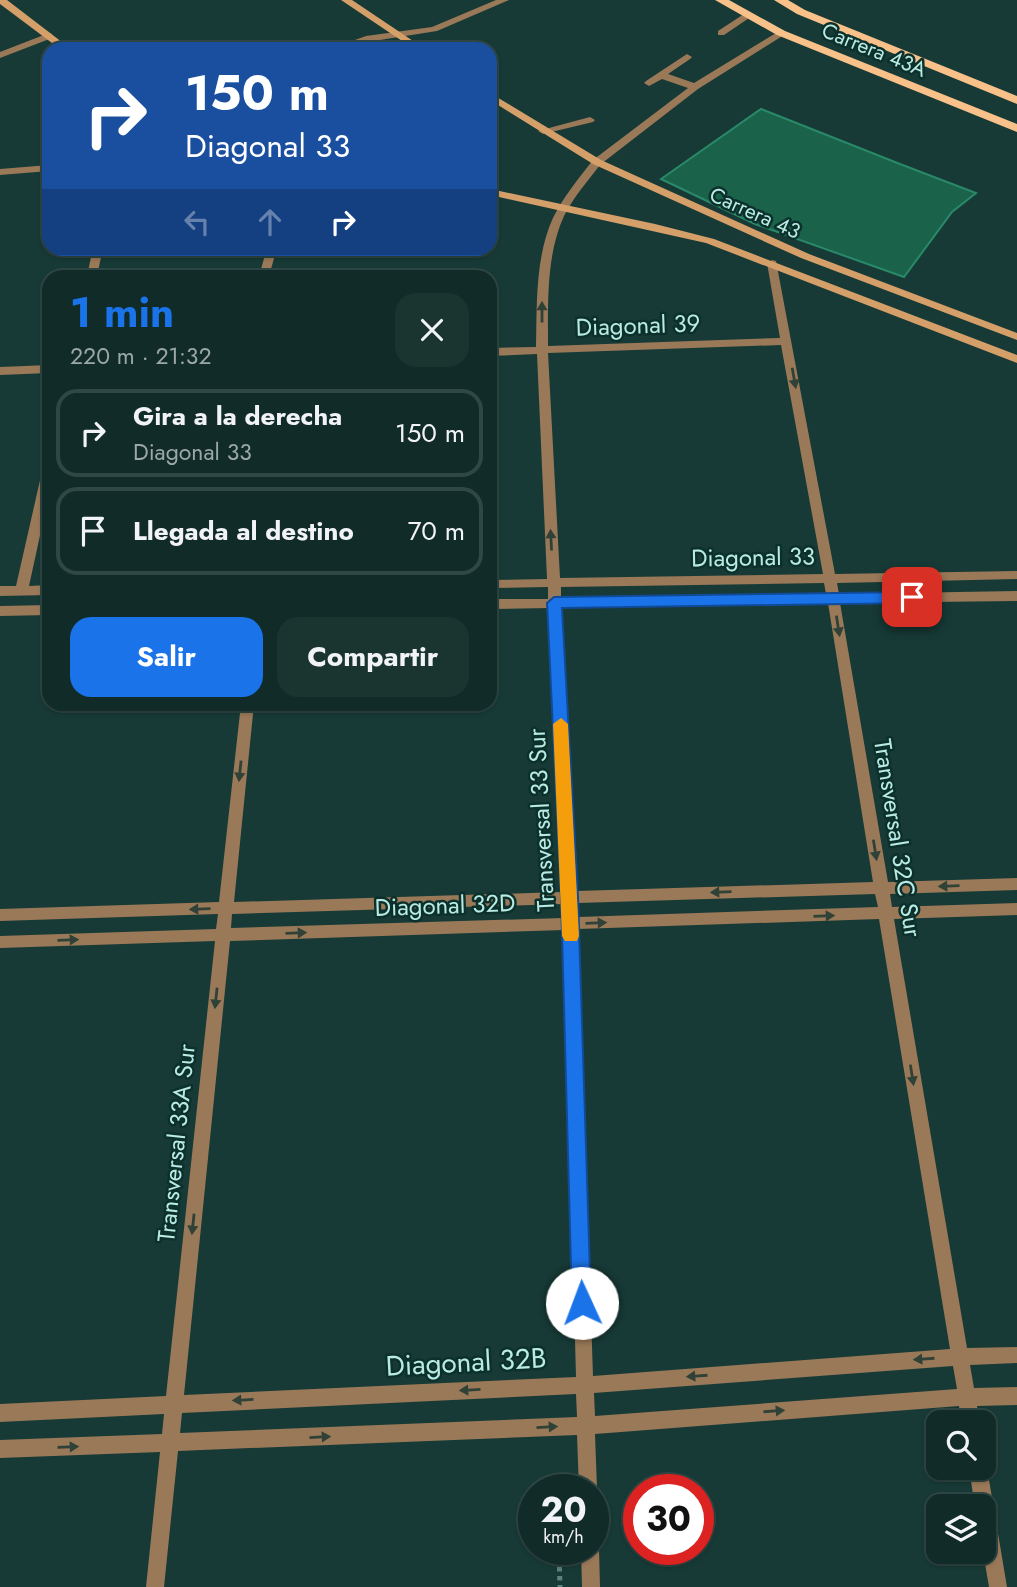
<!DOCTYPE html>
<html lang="es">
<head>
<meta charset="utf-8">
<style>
	body { margin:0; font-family:Jost,sans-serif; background:#1a3430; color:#f1f3f6; height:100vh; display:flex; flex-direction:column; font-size:26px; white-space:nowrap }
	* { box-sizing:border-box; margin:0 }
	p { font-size:23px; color:#9ca7a8 }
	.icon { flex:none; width:38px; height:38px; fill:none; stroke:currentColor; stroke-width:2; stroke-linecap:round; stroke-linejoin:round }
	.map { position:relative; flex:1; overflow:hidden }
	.details { position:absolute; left:42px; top:270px; width:455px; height:441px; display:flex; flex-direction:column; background:#112c28; border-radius:21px; box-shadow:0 2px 5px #0004,0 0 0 2px #304845 }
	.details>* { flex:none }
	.top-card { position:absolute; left:42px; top:42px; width:455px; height:214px; border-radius:21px; box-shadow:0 2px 5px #0004,0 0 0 2px #304845; background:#1a4fa0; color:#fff; overflow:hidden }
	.buttons { position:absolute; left:926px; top:1410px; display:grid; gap:14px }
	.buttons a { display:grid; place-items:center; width:70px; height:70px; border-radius:14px; background:#112c28; box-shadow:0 2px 5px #0004,0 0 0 2px #304845; font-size:35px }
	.speed { position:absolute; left:518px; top:1474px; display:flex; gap:14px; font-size:35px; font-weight:700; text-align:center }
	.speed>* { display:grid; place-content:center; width:91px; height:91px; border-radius:50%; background:#112c28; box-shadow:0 2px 5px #0004,0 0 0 2px #304845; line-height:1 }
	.speed small { font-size:18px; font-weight:400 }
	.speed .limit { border:10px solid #d22; background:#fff; color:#111 }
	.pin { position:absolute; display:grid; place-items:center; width:60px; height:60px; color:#fff; margin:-30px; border-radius:14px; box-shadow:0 4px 10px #0006 }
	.me { position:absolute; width:77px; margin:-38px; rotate:358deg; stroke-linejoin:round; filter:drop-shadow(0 0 5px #0008) }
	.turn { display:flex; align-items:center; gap:24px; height:147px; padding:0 28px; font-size:32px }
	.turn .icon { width:91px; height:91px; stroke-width:2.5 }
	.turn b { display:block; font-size:49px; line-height:60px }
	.lanes { display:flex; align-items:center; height:66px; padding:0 28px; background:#0003; justify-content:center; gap:35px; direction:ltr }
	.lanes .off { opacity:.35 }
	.round { display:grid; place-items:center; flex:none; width:74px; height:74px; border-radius:21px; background:#1a3430 }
	.head { display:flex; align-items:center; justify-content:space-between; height:119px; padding:0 28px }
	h1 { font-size:42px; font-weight:700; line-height:52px; color:#1a73e8 }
	.action { display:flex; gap:14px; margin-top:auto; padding:14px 28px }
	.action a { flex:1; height:80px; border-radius:21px; background:#1a73e8; color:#fff; font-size:28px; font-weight:700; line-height:80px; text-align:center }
	.action a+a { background:#1a3430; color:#f1f3f6 }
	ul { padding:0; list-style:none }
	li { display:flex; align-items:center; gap:21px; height:88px; margin:0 14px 10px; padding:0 14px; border:4px solid #304845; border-radius:21px }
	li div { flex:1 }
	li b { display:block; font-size:26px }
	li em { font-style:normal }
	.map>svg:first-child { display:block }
	.building { fill:#1a634a; stroke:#298968; stroke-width:2 }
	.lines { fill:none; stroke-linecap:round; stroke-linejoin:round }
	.path { stroke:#5b847f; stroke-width:5; stroke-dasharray:4.5 4.5; stroke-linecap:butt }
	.lane { fill:#9a7958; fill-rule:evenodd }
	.street { fill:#9a7958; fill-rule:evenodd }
	.secondary { fill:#d59f69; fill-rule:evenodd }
	.primary { fill:#f8c18a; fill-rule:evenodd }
	.oneway { fill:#304237 }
	.route { fill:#1a73e8; stroke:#114b97; stroke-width:2 }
	.slow { fill:#f59e0b }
	.labels { text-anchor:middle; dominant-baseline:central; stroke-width:5; stroke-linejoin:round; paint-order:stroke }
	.far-street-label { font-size:21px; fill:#b9ebe4; stroke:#0c302c }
	.street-label { font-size:24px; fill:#b9ebe4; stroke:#0c302c }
	.near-street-label { font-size:28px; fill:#b9ebe4; stroke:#0c302c }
</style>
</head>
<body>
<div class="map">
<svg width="1017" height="1587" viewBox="0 0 1017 1587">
	<rect width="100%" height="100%" fill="#173a36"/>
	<path class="building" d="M761,109L900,164L976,193L952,212L904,277L755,224L661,179Z"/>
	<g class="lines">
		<path class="path" d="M559,1549L560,1587"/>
		<g class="lane">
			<path d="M744,14L752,16L724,35H718V31Z"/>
			<path d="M781,30L784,31V35L698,89L601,164H593V160L688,88L662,79L649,86L644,83L646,81L687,54L692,57L690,59L668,74L694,83Z"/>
			<path d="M49,33L52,34V38L0,58V52Z"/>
			<path d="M590,117L595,120L593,122L543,134L538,131Z"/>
			<path d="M267,248H277L269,276H259Z"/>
		</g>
		<g class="street">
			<path d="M496,0H509L437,31L367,42L345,49H330L366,36L432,27Z"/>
			<path d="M597,159L602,162C589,180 574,196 564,216C546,255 548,304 548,346L780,338L767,263L772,260L776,261L835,574L1017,571V579L837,583L839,594L1017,591V601L840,603L888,882L1017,878V890L890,894L892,907L1017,903V915L894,919L967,1348L1017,1347V1363L970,1365L974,1388L1017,1387V1405L977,1406L980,1423H962L959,1406L595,1434L597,1489L593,1496V1489H579L577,1435L178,1451L164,1587H146L160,1452L0,1458V1440L162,1434L164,1414L0,1422V1404L166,1396L215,941L0,948V936L216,929L218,914L0,921V909L219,902L241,704H254L234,902L562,892L549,608L490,609V599H548V587L490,588V580L547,579L537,354L490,356V348L536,347C537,305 535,257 553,218C563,197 579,178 593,160ZM781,345L823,574L560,578L548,353ZM824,583L826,594L561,598V587ZM828,603L873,882L577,891L562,607ZM875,894L878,907L578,917V903ZM563,904V918L231,928L232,914ZM879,919L950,1349L593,1376L578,929ZM564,930L576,1377L184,1395L230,941ZM953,1366L957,1389L595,1416L594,1393ZM576,1394L577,1417L180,1433L182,1413Z"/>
			<path d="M49,165V171L0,175V169Z"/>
			<path d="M93,248H103L97,276H87Z"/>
			<path d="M49,365V373L0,375V367Z"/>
			<path d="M49,463V494L29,586L49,585V595L0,596V586H16L43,467Z"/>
			<path d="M49,605V615L0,616V606Z"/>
			<path d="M984,1461L987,1468L1007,1587H989L983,1552L984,1507H975L969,1468H984Z"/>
			<path d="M593,1541L597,1542L599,1549L600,1587H582L581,1549H593Z"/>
		</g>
		<g class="secondary">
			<path d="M0,0H7L71,49H60L0,4Z"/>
			<path d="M341,0H352L425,49H414Z"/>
			<path d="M490,93L601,160L809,254L1017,333V340L801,258L593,164L490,100Z"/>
			<path d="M490,189L655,224L714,239L1017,355V363L706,243L490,195Z"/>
		</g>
		<g class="primary">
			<path d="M715,0H729L785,31L1017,124V132L777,35Z"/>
			<path d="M774,0H788L805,10L1017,96V104L797,14Z"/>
		</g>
	</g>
	<defs><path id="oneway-solid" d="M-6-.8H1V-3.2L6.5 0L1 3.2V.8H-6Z" transform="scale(1.75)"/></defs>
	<g class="oneway">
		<use href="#oneway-solid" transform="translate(542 312) rotate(-90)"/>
		<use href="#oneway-solid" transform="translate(794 378) rotate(80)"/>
		<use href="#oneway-solid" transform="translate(551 540) rotate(-93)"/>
		<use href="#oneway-solid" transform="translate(838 626) rotate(81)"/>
		<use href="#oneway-solid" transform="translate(240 771) rotate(96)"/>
		<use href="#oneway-solid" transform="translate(875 850) rotate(81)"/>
		<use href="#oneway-solid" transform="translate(949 886) rotate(178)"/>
		<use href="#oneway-solid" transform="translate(721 892) rotate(178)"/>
		<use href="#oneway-solid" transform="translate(200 909) rotate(178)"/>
		<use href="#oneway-solid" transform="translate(824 916) rotate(-2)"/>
		<use href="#oneway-solid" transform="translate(596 923) rotate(-2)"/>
		<use href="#oneway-solid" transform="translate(296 933) rotate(-2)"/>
		<use href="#oneway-solid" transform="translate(68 940) rotate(-2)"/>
		<use href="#oneway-solid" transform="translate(216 998) rotate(96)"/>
		<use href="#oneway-solid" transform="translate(912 1075) rotate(81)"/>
		<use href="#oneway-solid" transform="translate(193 1224) rotate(96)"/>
		<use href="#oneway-solid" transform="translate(924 1359) rotate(176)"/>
		<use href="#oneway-solid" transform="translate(697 1376) rotate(176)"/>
		<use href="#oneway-solid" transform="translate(470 1390) rotate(177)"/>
		<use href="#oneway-solid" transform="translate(243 1400) rotate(177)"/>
		<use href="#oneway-solid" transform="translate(774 1411) rotate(-4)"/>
		<use href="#oneway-solid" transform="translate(547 1427) rotate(-3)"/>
		<use href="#oneway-solid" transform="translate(320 1437) rotate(-3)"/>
		<use href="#oneway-solid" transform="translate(68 1447) rotate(-2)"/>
	</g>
	<path class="route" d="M912,592L919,597L912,603L562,608L578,897L591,1303L589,1310L582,1313L575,1310L572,1303L561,897L547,603L554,597Z"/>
	<path class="slow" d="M561,718L568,724L579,936L577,941H565L562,936L553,724Z"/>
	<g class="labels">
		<g class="far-street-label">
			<text transform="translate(874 50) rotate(22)">Carrera 43A</text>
			<text transform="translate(755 213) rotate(24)">Carrera 43</text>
		</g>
		<g class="street-label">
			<text transform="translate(638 325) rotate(-2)">Diagonal 39</text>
			<text transform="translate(753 557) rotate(-1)">Diagonal 33</text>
			<text transform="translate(541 820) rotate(-93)">Transversal 33 Sur</text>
			<text transform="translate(898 838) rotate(81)">Transversal 32C Sur</text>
			<text transform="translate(445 905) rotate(-2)">Diagonal 32D</text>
			<text transform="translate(176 1143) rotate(-84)">Transversal 33A Sur</text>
		</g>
		<g class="near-street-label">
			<text transform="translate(466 1362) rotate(-3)">Diagonal 32B</text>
		</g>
	</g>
</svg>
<div class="buttons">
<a><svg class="icon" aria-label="search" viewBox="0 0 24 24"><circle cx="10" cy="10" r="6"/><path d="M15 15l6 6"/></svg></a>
<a><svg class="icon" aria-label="layers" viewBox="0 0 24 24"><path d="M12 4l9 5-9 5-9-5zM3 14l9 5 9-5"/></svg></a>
</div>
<div class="speed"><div>20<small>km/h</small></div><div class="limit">30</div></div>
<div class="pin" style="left:912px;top:597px;background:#d93025"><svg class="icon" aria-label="arrive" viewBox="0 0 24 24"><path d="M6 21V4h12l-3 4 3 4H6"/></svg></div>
<svg class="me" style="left:582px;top:1303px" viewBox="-20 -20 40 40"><circle r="19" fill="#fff"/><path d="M0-13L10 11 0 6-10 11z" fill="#1a73e8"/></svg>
<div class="top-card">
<div class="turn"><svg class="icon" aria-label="right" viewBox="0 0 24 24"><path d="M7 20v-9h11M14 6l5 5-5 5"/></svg><div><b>150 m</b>Diagonal 33</div></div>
<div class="lanes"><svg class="icon off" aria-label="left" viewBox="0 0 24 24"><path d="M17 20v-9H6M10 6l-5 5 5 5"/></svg><svg class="icon off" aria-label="ahead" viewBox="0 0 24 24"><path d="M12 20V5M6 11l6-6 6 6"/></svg><svg class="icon" aria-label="right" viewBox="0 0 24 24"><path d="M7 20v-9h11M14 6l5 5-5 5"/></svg></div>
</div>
<section class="details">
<div class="head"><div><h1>1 min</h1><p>220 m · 21:32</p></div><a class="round"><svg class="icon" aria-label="close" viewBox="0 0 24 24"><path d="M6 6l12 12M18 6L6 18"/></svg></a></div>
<ul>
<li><svg class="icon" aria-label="right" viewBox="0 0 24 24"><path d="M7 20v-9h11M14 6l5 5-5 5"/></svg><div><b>Gira a la derecha</b><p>Diagonal 33</p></div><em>150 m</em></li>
<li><svg class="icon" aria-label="arrive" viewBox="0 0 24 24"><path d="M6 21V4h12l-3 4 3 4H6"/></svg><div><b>Llegada al destino</b></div><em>70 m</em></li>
</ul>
<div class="action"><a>Salir</a><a>Compartir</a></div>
</section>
</div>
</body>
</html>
